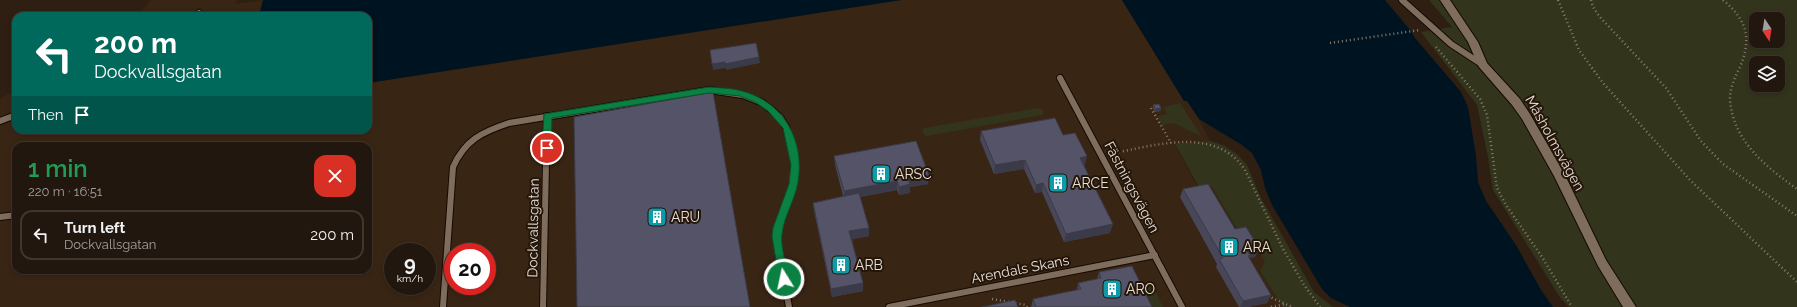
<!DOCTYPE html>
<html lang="en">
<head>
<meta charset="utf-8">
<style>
	body { margin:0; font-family:Raleway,sans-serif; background:#2e241c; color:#f1f3f6; height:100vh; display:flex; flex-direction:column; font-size:15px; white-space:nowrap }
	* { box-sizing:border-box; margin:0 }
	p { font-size:13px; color:#a29f9e }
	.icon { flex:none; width:22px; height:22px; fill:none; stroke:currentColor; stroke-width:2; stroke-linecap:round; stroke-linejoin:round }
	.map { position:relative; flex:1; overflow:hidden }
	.drawer { position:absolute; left:12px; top:142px; width:360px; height:132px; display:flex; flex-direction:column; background:#22170e; border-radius:12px; box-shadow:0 2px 6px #0003,0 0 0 1px #3f362e }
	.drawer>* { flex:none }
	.guide { position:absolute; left:12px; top:12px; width:360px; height:122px; border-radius:12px; box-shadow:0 2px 6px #0003,0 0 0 1px #3f362e; background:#00695c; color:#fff; overflow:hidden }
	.needle { width:26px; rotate:168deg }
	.fabs { position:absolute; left:1749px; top:12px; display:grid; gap:8px }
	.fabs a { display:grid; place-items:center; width:36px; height:36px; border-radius:8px; background:#22170e; box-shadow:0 2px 6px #0003,0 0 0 1px #3f362e; font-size:20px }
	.speed { position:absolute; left:384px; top:243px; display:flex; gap:8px; font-size:20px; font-weight:700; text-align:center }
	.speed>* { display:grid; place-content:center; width:52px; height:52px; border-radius:50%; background:#22170e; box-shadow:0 2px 6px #0003,0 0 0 1px #3f362e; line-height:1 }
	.speed small { font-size:10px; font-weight:400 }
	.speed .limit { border:6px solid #d22; background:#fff; color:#111 }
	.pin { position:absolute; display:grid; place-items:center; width:34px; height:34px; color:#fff; margin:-17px; border:2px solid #fff; border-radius:50%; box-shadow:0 1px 4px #0007 }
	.me { position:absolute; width:44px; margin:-22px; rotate:350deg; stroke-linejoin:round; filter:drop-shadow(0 0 3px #0008) }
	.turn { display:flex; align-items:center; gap:14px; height:84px; padding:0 16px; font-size:18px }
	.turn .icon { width:52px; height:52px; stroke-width:2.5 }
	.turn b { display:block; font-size:28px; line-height:34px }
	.then { display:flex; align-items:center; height:38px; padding:0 16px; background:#0003; gap:8px; font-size:15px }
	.round { display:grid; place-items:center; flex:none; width:42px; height:42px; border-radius:12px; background:#2e241c }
	.head { display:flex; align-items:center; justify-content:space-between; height:68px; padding:0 16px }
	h1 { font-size:24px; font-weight:600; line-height:30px; color:#1e9e55 }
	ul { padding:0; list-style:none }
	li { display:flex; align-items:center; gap:12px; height:50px; margin:0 8px 6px; padding:0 8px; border:2px solid #3f362e; border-radius:12px }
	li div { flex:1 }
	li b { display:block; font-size:15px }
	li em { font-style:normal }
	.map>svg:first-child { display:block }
	.built { fill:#392514; fill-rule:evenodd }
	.green { fill:#32341c; fill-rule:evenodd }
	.water { fill:#001320 }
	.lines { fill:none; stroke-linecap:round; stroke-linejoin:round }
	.service-casing { stroke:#160901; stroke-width:8 }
	.minor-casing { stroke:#160901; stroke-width:2 }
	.path { stroke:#897d72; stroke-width:2.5; stroke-dasharray:1 3; stroke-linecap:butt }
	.service { stroke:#7e6c5d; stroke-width:6 }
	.minor { fill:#7e6c5d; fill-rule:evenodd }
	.wall { fill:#484759 }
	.shaded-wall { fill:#3b3a48 }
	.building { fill:#545367; stroke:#3b3a48 }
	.route { fill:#0b8043; stroke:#07532c }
	.labels { text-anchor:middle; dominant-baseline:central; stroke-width:4; stroke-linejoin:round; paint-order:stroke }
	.street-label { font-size:14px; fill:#e9dfd7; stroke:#241609 }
	.poi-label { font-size:14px; fill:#e9dfd7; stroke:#241609; text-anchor:start }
</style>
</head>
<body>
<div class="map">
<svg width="1797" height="307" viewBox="0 0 1797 307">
	<rect width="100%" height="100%" fill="#2e1f12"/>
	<g class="built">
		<path d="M151,0H237L235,4L263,0L259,16H137Z"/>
		<path d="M901,0H1122L1184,101H1187L1199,119L1210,141L1175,145L1199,189L1212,187L1237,229L1249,234L1265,261L1260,271L1283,307H0V99L16,89V130H368V83ZM16,146H368V270H16ZM393,252H427V286H393ZM453,252H487V286H453Z"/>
	</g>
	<g class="green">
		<path d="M1429,0H1797V307H1569L1561,299L1493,190L1488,157L1477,105L1421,32L1452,27ZM1756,19H1778V41H1756ZM1756,63H1778V85H1756Z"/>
		<path d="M1180,103L1201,136L1173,123L1162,125L1158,116L1167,114L1163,107Z"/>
		<path d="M1038,108L1042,109L1044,113L1042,115L927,136L924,135L922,131L924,128Z"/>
		<path d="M1210,141L1223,145L1237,154L1247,165L1261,198L1314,292L1333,307H1283L1260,271L1265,261L1249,235L1237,229L1212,187L1200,189L1175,144Z"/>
		<path d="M1153,287L1163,307H1150L1141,289Z"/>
	</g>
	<g class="water">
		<path d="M263,0H901L368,83V16H259Z"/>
		<path d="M1122,0H1385L1411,31L1415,38L1461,92L1468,107L1476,156L1478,182L1486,201L1516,245L1541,290L1553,307H1350L1331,298L1322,289L1272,205L1265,188L1261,170L1252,153L1242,145L1199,119L1187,101H1184Z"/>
	</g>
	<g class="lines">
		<g class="service-casing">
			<g id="service">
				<path d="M1402,0L1451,44L1483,65"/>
				<path d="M196,16L199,13"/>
				<path d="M1060,78L1182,307"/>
				<path d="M0,121L16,115"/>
				<path d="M0,217L16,215"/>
				<path d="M443,307L453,167C465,140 482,132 509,123L709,90L743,95L763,103L780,117L786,127L794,154L795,169L793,184L779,223L776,236L789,307"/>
				<path d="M543,307L547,116"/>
				<path d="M889,307L1155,255"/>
			</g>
		</g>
		<g class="minor-casing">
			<path id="minor" d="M1440,0H1450L1478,42L1487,63L1520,99L1530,114L1565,175L1606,260L1636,307H1623L1598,266L1554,176L1522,119L1512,105L1479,67L1468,42Z"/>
		</g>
		<g class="path">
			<path d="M1558,0L1579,50L1603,83L1690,180L1797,282"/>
			<path d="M1591,0L1593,7L1599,16L1666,88L1701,141L1723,164L1797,216"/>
			<path d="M1723,0C1747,20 1752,38 1740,67C1735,77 1730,87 1730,99C1732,140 1766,167 1797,189"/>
			<path d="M1330,43L1420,30"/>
			<path d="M1436,47L1480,99L1487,115L1497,188L1506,205L1542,257L1572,307"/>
			<path d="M1151,108L1171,143"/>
			<path d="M1112,155L1114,153C1157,145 1216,126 1245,170L1282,247L1304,285L1320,307"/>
			<path d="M1268,296L1292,307"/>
			<path d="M992,299L1026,305L1027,307"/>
			<path d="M1271,307L1286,304"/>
		</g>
		<use href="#service" class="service"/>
		<use href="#minor" class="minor"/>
	</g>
	<g class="wall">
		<path d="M1153,105L1161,108V111L1155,112L1153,108Z"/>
		<path d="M981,131L1063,135L1085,165H1084L1110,233L1064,242L1042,192L1035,193L1024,169L994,174L980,140Z"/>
		<path d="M834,156L928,184L910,187V193L899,195L897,190L860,197L869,228V236L852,239L863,283V291L832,297L814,211L813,203L843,196L835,165Z"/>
		<path d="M1183,189L1235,229L1259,248L1255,257L1249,258L1271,295L1267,303L1248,307H1239L1216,267L1217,264L1180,197Z"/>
		<path d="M1099,272L1152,307H1031L1033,299L1077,290L1078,283L1097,279Z"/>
	</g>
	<g class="shaded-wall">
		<path d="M759,57L760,63L726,70V68L713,70L712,64Z"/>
		<path d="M1161,108V111L1155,112L1156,109Z"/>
		<path d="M1087,156L1085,165L1078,166L1080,158Z"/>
		<path d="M1025,160L1024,169L994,174L995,165Z"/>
		<path d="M929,175L928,184L910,187V193L899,195V187L908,179Z"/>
		<path d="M897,181V190L845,200L844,191Z"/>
		<path d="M1043,183L1042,192L1035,193L1036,185Z"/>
		<path d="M1113,224L1110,233L1064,242L1066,234Z"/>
		<path d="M869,228V236L850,240L849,231Z"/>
		<path d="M1259,248L1255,257L1248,258L1247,251Z"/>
		<path d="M863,283V291L832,297L831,289Z"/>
		<path d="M1271,295L1267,303L1248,307H1240L1243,301Z"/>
	</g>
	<g class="building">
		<path d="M756,43L759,57L725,64V62L712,64L710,50Z"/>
		<path d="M713,92L750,307H577L574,117Z"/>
		<path d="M1159,104L1161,108L1156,109L1153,105Z"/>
		<path d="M1055,118L1063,135L1075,133L1087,156L1080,158L1113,224L1066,234L1043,183L1036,185L1025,160L995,165L981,131Z"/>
		<path d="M916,141L929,175L908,179L910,184L899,187L897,181L844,191L834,156Z"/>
		<path d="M1208,184L1235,229L1246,227L1259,248L1247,251L1250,255L1248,256L1271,295L1243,301L1219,259L1223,258L1183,189Z"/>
		<path d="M859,193L869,228L849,231L863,283L831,289L813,203Z"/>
		<path d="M1132,266L1152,307H1036L1033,299L1081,289L1078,283L1101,278L1099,272Z"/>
		<path d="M1015,300L1018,307H982Z"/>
	</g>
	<path class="route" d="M709,87C720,88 732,88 742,91C784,102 805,141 798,182C795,200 784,216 782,234C780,246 787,266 789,279L788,282H781L779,279L772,236L773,228L789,184L791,165L783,128L768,111L755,102L740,96L709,93L552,118L551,148L547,151L542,148L544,114Z"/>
	<defs>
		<g id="building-square" transform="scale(1)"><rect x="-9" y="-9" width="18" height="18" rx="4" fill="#0f9aa8" stroke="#241609"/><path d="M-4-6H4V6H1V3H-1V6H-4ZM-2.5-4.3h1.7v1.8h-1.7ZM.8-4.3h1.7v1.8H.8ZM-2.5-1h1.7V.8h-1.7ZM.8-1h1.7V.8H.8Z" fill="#fff"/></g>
	</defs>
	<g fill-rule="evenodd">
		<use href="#building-square" x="881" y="174"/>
		<use href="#building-square" x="1058" y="183"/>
		<use href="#building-square" x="657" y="217"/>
		<use href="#building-square" x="1229" y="247"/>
		<use href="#building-square" x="841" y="265"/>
		<use href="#building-square" x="1112" y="289"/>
	</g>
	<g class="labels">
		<g class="street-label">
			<text transform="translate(1555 143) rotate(61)">Måsholmsvägen</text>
			<text transform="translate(1132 187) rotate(62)">Fästningsvägen</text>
			<text transform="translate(533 228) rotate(-89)">Dockvallsgatan</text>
			<text transform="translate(1020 269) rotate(-11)">Arendals Skans</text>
		</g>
		<g class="poi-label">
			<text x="895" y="174">ARSC</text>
			<text x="1072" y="183">ARCE</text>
			<text x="671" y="217">ARU</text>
			<text x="1243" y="247">ARA</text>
			<text x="855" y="265">ARB</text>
			<text x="1126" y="289">ARO</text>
		</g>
	</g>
</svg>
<div class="fabs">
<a><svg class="needle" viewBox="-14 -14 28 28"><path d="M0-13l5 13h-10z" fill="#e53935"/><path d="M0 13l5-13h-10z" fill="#a29f9e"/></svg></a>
<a><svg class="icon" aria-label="layers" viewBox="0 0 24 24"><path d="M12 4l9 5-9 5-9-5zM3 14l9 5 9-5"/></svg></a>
</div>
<div class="speed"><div>9<small>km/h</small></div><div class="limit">20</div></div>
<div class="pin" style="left:547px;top:148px;background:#d93025"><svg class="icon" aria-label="arrive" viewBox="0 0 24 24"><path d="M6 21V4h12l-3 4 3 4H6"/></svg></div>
<svg class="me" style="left:784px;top:279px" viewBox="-20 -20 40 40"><circle r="17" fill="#0b8043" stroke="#fff" stroke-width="3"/><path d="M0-11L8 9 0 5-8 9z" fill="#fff"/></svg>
<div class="guide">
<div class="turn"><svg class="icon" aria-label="left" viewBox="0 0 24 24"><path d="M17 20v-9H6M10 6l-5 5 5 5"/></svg><div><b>200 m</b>Dockvallsgatan</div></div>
<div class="then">Then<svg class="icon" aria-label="arrive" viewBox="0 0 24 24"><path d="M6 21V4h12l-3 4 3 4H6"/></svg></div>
</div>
<section class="drawer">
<div class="head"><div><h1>1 min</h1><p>220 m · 16:51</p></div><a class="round" style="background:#d93025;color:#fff"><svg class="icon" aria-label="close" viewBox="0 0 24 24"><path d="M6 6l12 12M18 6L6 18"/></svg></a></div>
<ul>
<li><svg class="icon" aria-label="left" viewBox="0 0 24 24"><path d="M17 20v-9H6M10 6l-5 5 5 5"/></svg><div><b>Turn left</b><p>Dockvallsgatan</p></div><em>200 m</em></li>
</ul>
</section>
</div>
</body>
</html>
